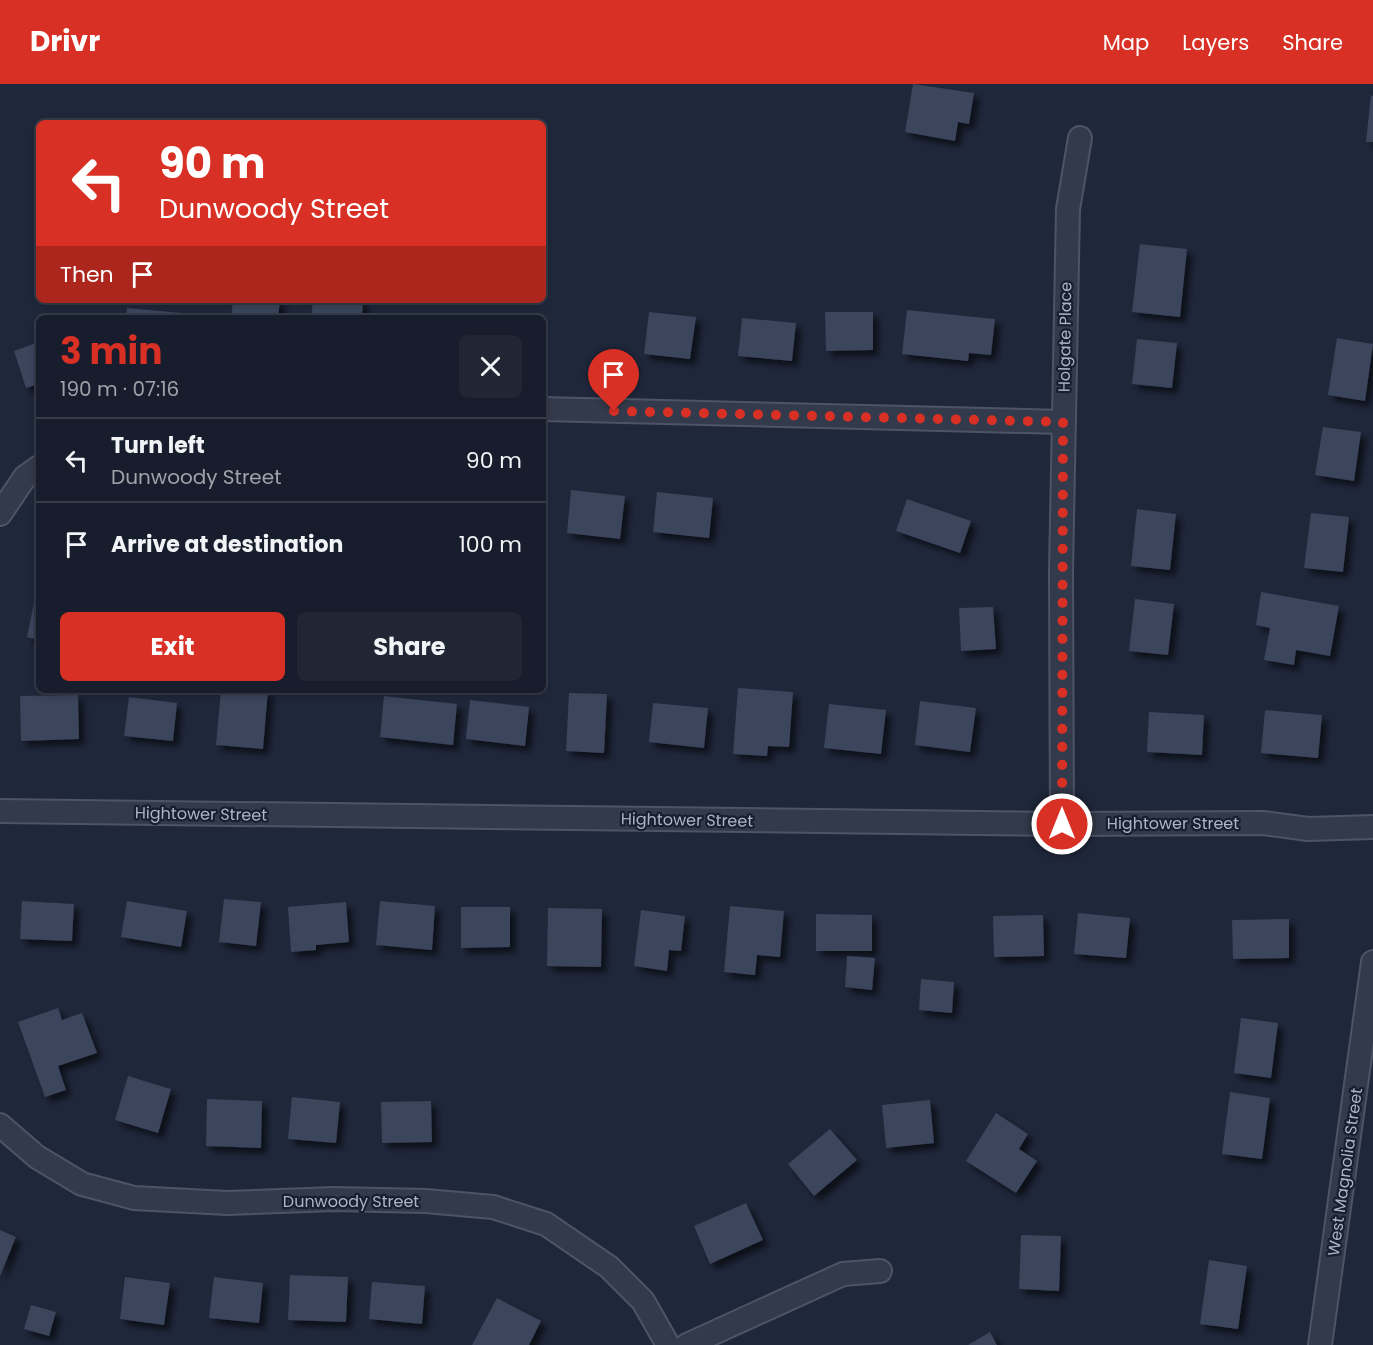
<!DOCTYPE html>
<html lang="en">
<head>
<meta charset="utf-8">
<style>
	body { margin:0; font-family:Poppins,sans-serif; background:#202634; color:#f1f3f6; height:100vh; display:flex; flex-direction:column; font-size:22px; white-space:nowrap }
	* { box-sizing:border-box; margin:0 }
	p { font-size:20px; color:#9ea2a9 }
	.icon { flex:none; width:33px; height:33px; fill:none; stroke:currentColor; stroke-width:2; stroke-linecap:round; stroke-linejoin:round }
	.map { position:relative; flex:1; overflow:hidden }
	.sheet { position:absolute; left:36px; top:231px; width:510px; height:378px; display:flex; flex-direction:column; background:#171d2c; border-radius:9px; box-shadow:0 3px 9px #0003,0 0 0 2px #363b48 }
	.sheet>* { flex:none }
	.banner { position:absolute; left:36px; top:36px; width:510px; height:183px; border-radius:9px; box-shadow:0 3px 9px #0003,0 0 0 2px #363b48; background:#d93025; color:#fff; overflow:hidden }
	.pin { position:absolute; display:grid; place-items:center; width:51px; height:51px; color:#fff; margin:-62px -26px; border-radius:50% 50% 50% 0; rotate:-45deg; box-shadow:0 0 6px #0007 }
	.pin .icon { rotate:45deg }
	.me { position:absolute; width:66px; margin:-33px; rotate:0deg; stroke-linejoin:round; filter:drop-shadow(0 0 4px #0008) }
	.turn { display:flex; align-items:center; gap:21px; height:126px; padding:0 24px; font-size:27px }
	.turn .icon { width:78px; height:78px; stroke-width:2.5 }
	.turn b { display:block; font-size:42px; line-height:51px }
	.then { display:flex; align-items:center; height:57px; padding:0 24px; background:#0003; gap:12px; font-size:22px }
	.round { display:grid; place-items:center; flex:none; width:63px; height:63px; border-radius:9px; background:#202634 }
	.overview { display:flex; align-items:center; justify-content:space-between; height:102px; padding:0 24px }
	h1 { font-size:36px; font-weight:700; line-height:45px; color:#d93025 }
	.action { display:flex; gap:12px; margin-top:auto; padding:12px 24px }
	.action a { flex:1; height:69px; border-radius:9px; background:#d93025; color:#fff; font-size:24px; font-weight:700; line-height:69px; text-align:center }
	.action a+a { background:#202634; color:#f1f3f6 }
	ul { padding:0; list-style:none }
	li { display:flex; align-items:center; gap:18px; height:84px; padding:0 24px; border-top:2px solid #363b48 }
	li div { flex:1 }
	li b { display:block; font-size:22px }
	li em { font-style:normal }
	header { display:flex; align-items:center; gap:36px; box-sizing:border-box; height:84px; padding:0 30px; background:#d93025; color:#fff }
	header strong { font-size:28px }
	nav { display:flex; gap:33px; margin-inline-start:auto; font-size:21px }
	.map>svg:first-child { display:block }
	.building { fill:#3b445b; filter:url(#shadow) }
	.lines { fill:none; stroke-linecap:round; stroke-linejoin:round }
	.street-casing { stroke:#4e5466; stroke-width:26 }
	.street { stroke:#333a4b; stroke-width:22 }
	.route { stroke:#d93025; stroke-width:10; stroke-dasharray:0 18 }
	.labels { text-anchor:middle; dominant-baseline:central; stroke-width:4.5; stroke-linejoin:round; paint-order:stroke }
	.street-label { font-size:16px; fill:#aeb4c8; stroke:#181f30 }
</style>
</head>
<body>
<header>
<strong>Drivr</strong>
<nav><a>Map</a><a>Layers</a><a>Share</a></nav>
</header>
<div class="map">
<svg width="1373" height="1261" viewBox="0 0 1373 1261">
	<defs>
		<filter id="shadow"><feDropShadow dx="5.5" dy="5.5" stdDeviation="3" flood-color="#0009"/></filter>
	</defs>
	<rect width="100%" height="100%" fill="#1f273b"/>
	<g class="building">
		<path d="M913,0L974,9L969,40L958,38L955,57L905,48Z"/>
		<path d="M1371,11L1373,12V58H1366Z"/>
		<path d="M1140,160L1187,165L1180,233L1132,228Z"/>
		<path d="M233,216H280L278,234H231Z"/>
		<path d="M313,216H363L362,234H311Z"/>
		<path d="M127,224L182,229L181,234H126Z"/>
		<path d="M907,226L995,235L991,271L969,269L968,277L902,270Z"/>
		<path d="M649,228L696,233L690,275L644,270Z"/>
		<path d="M825,228H873V266L826,267Z"/>
		<path d="M396,229L435,232V234H395Z"/>
		<path d="M742,234L796,239L792,277L738,272Z"/>
		<path d="M1337,254L1373,260L1365,317L1328,311Z"/>
		<path d="M1137,255L1177,259L1172,304L1132,300Z"/>
		<path d="M39,258V300L26,304L14,267Z"/>
		<path d="M1323,343L1361,348L1354,397L1315,391Z"/>
		<path d="M571,406L625,412L620,455L567,449Z"/>
		<path d="M657,408L713,414L709,454L653,448Z"/>
		<path d="M907,415L971,437L960,469L896,447Z"/>
		<path d="M1137,425L1176,430L1170,486L1131,482Z"/>
		<path d="M1311,429L1349,433L1343,488L1304,484Z"/>
		<path d="M1261,508L1339,522L1330,572L1296,566L1294,581L1264,576L1270,544L1256,541Z"/>
		<path d="M36,509L39,510V556L27,553Z"/>
		<path d="M1135,515L1174,520L1168,571L1129,567Z"/>
		<path d="M993,523L996,565L961,567L959,524Z"/>
		<path d="M738,604L793,608L789,663L768,662L767,672L733,670Z"/>
		<path d="M221,606H268L263,665L216,661Z"/>
		<path d="M569,609L607,610L604,669L566,667Z"/>
		<path d="M78,611L79,655L21,657L20,612Z"/>
		<path d="M384,612L457,620L453,661L380,653Z"/>
		<path d="M129,613L177,619L173,657L124,652Z"/>
		<path d="M470,616L529,623L525,662L466,655Z"/>
		<path d="M920,617L976,624L970,668L915,661Z"/>
		<path d="M653,619L708,624L704,664L649,658Z"/>
		<path d="M829,620L886,626L881,670L824,664Z"/>
		<path d="M1265,626L1322,631L1318,674L1261,669Z"/>
		<path d="M1149,628L1204,631L1202,671L1147,668Z"/>
		<path d="M224,815L261,818L256,862L219,858Z"/>
		<path d="M22,817L74,820L72,857L20,855Z"/>
		<path d="M127,817L187,827L181,863L121,853Z"/>
		<path d="M380,817L435,822L432,866L376,861Z"/>
		<path d="M346,818L349,858L316,861V866L291,868L288,823Z"/>
		<path d="M730,822L784,827L780,873L757,871L755,891L724,888Z"/>
		<path d="M461,823H510V863L461,864Z"/>
		<path d="M548,824L602,825L601,883L547,882Z"/>
		<path d="M641,826L685,832L681,867L669,866L667,887L634,882Z"/>
		<path d="M1078,829L1130,834L1126,874L1074,870Z"/>
		<path d="M816,830L872,831V867H816Z"/>
		<path d="M1043,831L1044,872L994,873L993,832Z"/>
		<path d="M1289,835V874L1233,875L1232,836Z"/>
		<path d="M847,872L875,874L872,906L845,903Z"/>
		<path d="M921,895L954,898L952,929L919,926Z"/>
		<path d="M58,924L62,936L82,929L97,969L58,982L66,1006L45,1013L18,938Z"/>
		<path d="M1241,934L1278,939L1271,994L1234,989Z"/>
		<path d="M128,992L171,1005L158,1049L115,1036Z"/>
		<path d="M1230,1008L1270,1014L1262,1075L1222,1070Z"/>
		<path d="M292,1013L340,1018L336,1059L288,1055Z"/>
		<path d="M207,1015L262,1017L261,1064L206,1062Z"/>
		<path d="M930,1016L934,1059L886,1064L882,1021Z"/>
		<path d="M431,1017L432,1058L382,1059L381,1018Z"/>
		<path d="M996,1029L1028,1050L1019,1065L1037,1077L1016,1109L966,1077Z"/>
		<path d="M830,1045L857,1076L814,1112L788,1080Z"/>
		<path d="M746,1119L763,1156L710,1180L694,1142Z"/>
		<path d="M0,1146L16,1153L0,1192Z"/>
		<path d="M1021,1151L1061,1152L1059,1207L1019,1205Z"/>
		<path d="M1209,1176L1247,1182L1238,1245L1200,1240Z"/>
		<path d="M290,1191L348,1193L346,1238L288,1236Z"/>
		<path d="M125,1193L170,1199L164,1241L120,1235Z"/>
		<path d="M214,1193L263,1199L259,1239L209,1234Z"/>
		<path d="M372,1198L425,1202L422,1240L369,1235Z"/>
		<path d="M497,1214L541,1237L529,1261H472Z"/>
		<path d="M31,1221L56,1228L49,1252L24,1245Z"/>
		<path d="M990,1248L997,1261H968Z"/>
	</g>
	<g class="lines">
		<g class="street-casing">
			<g id="street">
				<path d="M543,325L1063,338"/>
				<path d="M0,430L25,393L39,383"/>
				<path d="M0,727L1062,740L1263,739L1308,745L1373,743"/>
				<path d="M1062,740L1061,487L1068,125L1080,54"/>
				<path d="M0,1041L37,1073L82,1100L134,1114L227,1119L334,1115L426,1117L493,1123L546,1140L609,1183L643,1217L668,1261"/>
				<path d="M687,1261L843,1190L880,1187"/>
				<path d="M1320,1261L1373,878"/>
			</g>
		</g>
		<use href="#street" class="street"/>
	</g>
	<g class="lines">
		<path class="route" d="M614,327L1063,338L1062,740"/>
	</g>
	<g class="labels">
		<g class="street-label">
			<text transform="translate(1065 253) rotate(-89)">Holgate Place</text>
			<text transform="translate(201 730) rotate(1)">Hightower Street</text>
			<text transform="translate(687 736) rotate(1)">Hightower Street</text>
			<text x="1173" y="739">Hightower Street</text>
			<text transform="translate(1345 1088) rotate(-82)">West Magnolia Street</text>
			<text x="351" y="1117">Dunwoody Street</text>
		</g>
	</g>
</svg>
<div class="pin" style="left:614px;top:327px;background:#d93025"><svg class="icon" aria-label="arrive" viewBox="0 0 24 24"><path d="M6 21V4h12l-3 4 3 4H6"/></svg></div>
<svg class="me" style="left:1062px;top:740px" viewBox="-20 -20 40 40"><circle r="17" fill="#d93025" stroke="#fff" stroke-width="3"/><path d="M0-11L8 9 0 5-8 9z" fill="#fff"/></svg>
<div class="banner">
<div class="turn"><svg class="icon" aria-label="left" viewBox="0 0 24 24"><path d="M17 20v-9H6M10 6l-5 5 5 5"/></svg><div><b>90 m</b>Dunwoody Street</div></div>
<div class="then">Then<svg class="icon" aria-label="arrive" viewBox="0 0 24 24"><path d="M6 21V4h12l-3 4 3 4H6"/></svg></div>
</div>
<section class="sheet">
<div class="overview"><div><h1>3 min</h1><p>190 m · 07:16</p></div><a class="round"><svg class="icon" aria-label="close" viewBox="0 0 24 24"><path d="M6 6l12 12M18 6L6 18"/></svg></a></div>
<ul>
<li><svg class="icon" aria-label="left" viewBox="0 0 24 24"><path d="M17 20v-9H6M10 6l-5 5 5 5"/></svg><div><b>Turn left</b><p>Dunwoody Street</p></div><em>90 m</em></li>
<li><svg class="icon" aria-label="arrive" viewBox="0 0 24 24"><path d="M6 21V4h12l-3 4 3 4H6"/></svg><div><b>Arrive at destination</b></div><em>100 m</em></li>
</ul>
<div class="action"><a>Exit</a><a>Share</a></div>
</section>
</div>
</body>
</html>
